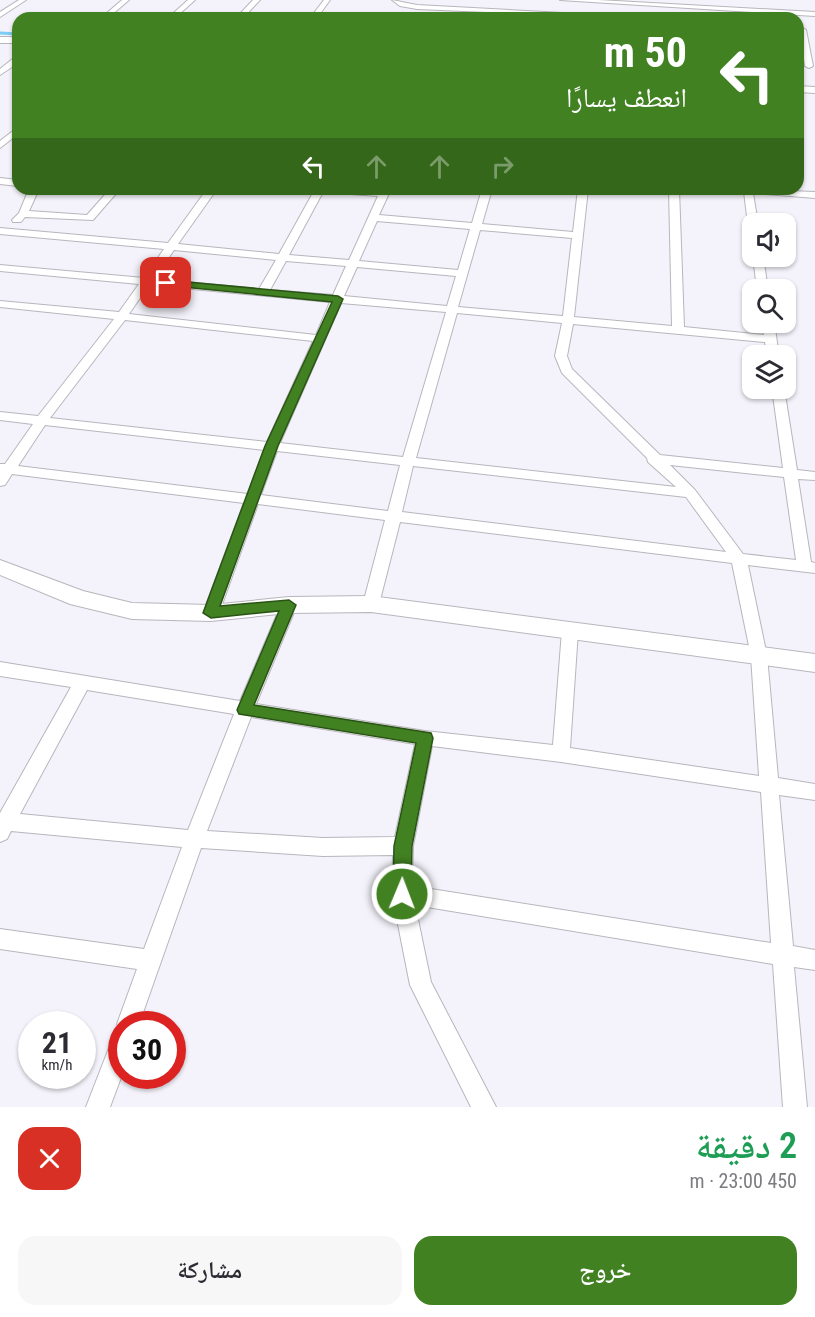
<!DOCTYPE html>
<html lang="ar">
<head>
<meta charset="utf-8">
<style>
	body { margin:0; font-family:"Roboto Condensed","Noto Naskh Arabic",sans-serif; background:#f7f7f7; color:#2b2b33; direction:rtl; height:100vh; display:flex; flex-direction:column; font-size:22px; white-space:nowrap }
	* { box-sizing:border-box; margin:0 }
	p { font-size:20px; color:#7c7c81 }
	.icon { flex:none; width:33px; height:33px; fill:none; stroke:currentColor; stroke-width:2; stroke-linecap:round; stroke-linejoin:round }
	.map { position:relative; height:1107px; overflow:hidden; direction:ltr }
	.side { display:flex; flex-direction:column; background:#fff; flex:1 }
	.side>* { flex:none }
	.hud { position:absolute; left:12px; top:12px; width:792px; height:183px; border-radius:18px; box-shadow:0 2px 4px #0004; direction:rtl; background:#418121; color:#fff; overflow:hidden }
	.controls { position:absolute; left:742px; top:213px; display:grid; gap:12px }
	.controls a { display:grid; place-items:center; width:54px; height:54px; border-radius:12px; background:#fff; box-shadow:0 2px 4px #0004; font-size:30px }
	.speed { position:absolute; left:18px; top:1011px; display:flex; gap:12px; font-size:30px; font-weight:700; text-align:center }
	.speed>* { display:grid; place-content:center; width:78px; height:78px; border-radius:50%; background:#fff; box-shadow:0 2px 4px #0004; line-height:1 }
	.speed small { font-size:15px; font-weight:400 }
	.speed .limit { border:9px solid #d22; background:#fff; color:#111 }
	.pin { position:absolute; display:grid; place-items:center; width:51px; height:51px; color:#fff; margin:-26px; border-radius:12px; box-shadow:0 3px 9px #0006 }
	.me { position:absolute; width:66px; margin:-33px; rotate:1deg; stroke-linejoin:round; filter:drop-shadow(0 0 4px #0008) }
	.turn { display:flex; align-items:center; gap:21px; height:126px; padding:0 18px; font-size:27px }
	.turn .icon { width:78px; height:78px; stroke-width:2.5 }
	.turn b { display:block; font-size:42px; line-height:51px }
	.lanes { display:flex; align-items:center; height:57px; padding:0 18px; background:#0003; justify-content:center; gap:30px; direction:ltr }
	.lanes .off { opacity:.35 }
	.round { display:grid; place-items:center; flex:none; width:63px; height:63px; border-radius:18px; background:#f7f7f7 }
	.head { display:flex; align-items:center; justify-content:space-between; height:102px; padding:0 18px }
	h1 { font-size:36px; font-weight:600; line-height:45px; color:#1e9e55 }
	.primary-button { display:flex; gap:12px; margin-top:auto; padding:12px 18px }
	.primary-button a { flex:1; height:69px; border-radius:18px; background:#418121; color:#fff; font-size:24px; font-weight:600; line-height:69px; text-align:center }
	.primary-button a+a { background:#f7f7f7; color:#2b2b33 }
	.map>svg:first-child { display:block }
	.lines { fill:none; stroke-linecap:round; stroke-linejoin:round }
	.stream { stroke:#7dccf3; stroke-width:3 }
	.street-casing { stroke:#b8b6bd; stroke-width:2 }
	.secondary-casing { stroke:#b8b6bd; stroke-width:2 }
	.street { fill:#fff; fill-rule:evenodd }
	.secondary { fill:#fff; fill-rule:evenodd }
	.route { fill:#418121; stroke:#2a5415; stroke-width:1.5 }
</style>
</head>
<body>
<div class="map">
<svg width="815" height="1107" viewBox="0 0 815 1107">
	<rect width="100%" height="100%" fill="#f4f2fa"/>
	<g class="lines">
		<path class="stream" d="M0,33L18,34"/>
		<g class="street-casing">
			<g id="street">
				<path d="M19,0H26L0,17V12Z"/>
				<path d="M122,0H129L108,18H101Z"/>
				<path d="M188,0H195L175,18H168Z"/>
				<path d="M253,0H260L243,18H236Z"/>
				<path d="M324,0H330L317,18H310Z"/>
				<path d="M392,0L417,5L617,16L620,18L417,9L400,6Z"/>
				<path d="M560,0H598L815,12V16Z"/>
				<path d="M803,28L806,30L813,66L809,68L805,66L800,30Z"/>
				<path d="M15,57H18V63L0,75V69Z"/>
				<path d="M18,127V134L0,148V141Z"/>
				<path d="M0,178L18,180V186L0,184Z"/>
				<path d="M29,189H39L29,211L87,215L110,189H120L93,220L25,217L21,222H13L12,220L19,213Z"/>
				<path d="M207,189H217L178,244L279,254L314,191L312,189L380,191L391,189L379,215L472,223L482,189H492L482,224L573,232L578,189H588L574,317L672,326L669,189H679L684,327L764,335L762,322H774L779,356H767L765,342L573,324L567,356L572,369L660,455L783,468L772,388H784L797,470L815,472V480L798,479L811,562L815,563V573L748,565L767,656L778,778L815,784V800L779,795L793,946L815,950V970L794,967L807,1107H783L773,964L415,905L431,982L496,1107H471L410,985L392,894L393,855L323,856L201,848L139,1024H122V1075L110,1107H86L114,1035L121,1032L117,1024L137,969L0,949V929L144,949L182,847L11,831L7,839L0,842V813L71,687L0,676V662L240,701L281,605L283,601H295L297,605L256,704L425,731L553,745L562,631L564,627H576L578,631L570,748L759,776L751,656L732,563L400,522L379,604L377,608H365L363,604L385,520L258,504L219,613L217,617H205L203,613L244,503L12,474L5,485L0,486V464H5L33,424L0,420V412L38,416L114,319L0,307V301L119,312L139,284L0,271V265L144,278L164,249L0,234V228L168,243ZM323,192L378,196L349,260L289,255ZM377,221L470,229L458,270L359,261ZM480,230L572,238L563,316L458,307ZM174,250L276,260L259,289L154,279ZM286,261L346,266L333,295L270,290ZM357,267L456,276L447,306L344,296ZM149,285L330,302L316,335L129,314ZM341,303L446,312L403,457L280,443ZM457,313L562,323L555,356L562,373L647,458L648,462L676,487L416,458ZM125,320L313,341L267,442L50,418ZM45,425L264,450L248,494L18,466ZM277,451L400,465L388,511L261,495ZM670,465L784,477L796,560L743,554L695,490ZM413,466L686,497L726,552L402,512ZM87,690L234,714L188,830L20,814ZM251,717L415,744L395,837L323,838L207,831ZM432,746L561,762L761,792L771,943L412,886L413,846Z"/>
				<path d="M731,189L815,192V198L753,193L758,224H753V227L748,224L744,192Z"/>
				<path d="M753,256H763L768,290H757Z"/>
			</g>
		</g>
		<g class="secondary-casing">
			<g id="secondary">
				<rect x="0" y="37" width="18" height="6"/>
				<path d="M798,86L815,87V93L798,92Z"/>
				<path d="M0,560L83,591L132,603L211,605L289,597L371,596L815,654V672L371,612L289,613L211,621L132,619L70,604L0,575Z"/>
			</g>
		</g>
		<use href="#street" class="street"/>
		<use href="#secondary" class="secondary"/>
	</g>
	<path class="route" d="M166,280L338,296L343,299L278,446L220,606L289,600L296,605L254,705L431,733L433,738L412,846L411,894L409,900L402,903L396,900L393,894L394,846L416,743L239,714L237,710L279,611L211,618L203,613L265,446L332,302L163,285L161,283Z"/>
</svg>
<div class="controls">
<a><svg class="icon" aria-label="sound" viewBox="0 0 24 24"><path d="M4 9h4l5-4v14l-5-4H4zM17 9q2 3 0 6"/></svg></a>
<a><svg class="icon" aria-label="search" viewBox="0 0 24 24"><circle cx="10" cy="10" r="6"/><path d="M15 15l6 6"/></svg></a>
<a><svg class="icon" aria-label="layers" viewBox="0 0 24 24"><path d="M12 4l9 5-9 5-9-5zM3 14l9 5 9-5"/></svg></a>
</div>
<div class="speed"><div>21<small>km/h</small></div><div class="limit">30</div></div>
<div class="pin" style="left:166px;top:283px;background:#d93025"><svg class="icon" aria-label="arrive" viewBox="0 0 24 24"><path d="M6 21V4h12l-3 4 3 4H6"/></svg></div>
<svg class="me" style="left:402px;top:894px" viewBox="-20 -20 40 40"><circle r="17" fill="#418121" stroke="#fff" stroke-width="3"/><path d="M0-11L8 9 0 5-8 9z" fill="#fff"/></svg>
<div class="hud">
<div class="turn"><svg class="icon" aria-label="left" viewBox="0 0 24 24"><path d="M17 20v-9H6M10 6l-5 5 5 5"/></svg><div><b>50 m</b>انعطف يسارًا</div></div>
<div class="lanes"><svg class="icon" aria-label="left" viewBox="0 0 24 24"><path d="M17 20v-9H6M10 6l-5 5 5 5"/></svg><svg class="icon off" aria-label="ahead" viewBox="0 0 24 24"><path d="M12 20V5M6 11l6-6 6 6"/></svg><svg class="icon off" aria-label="ahead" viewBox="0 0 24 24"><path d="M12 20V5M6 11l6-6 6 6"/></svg><svg class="icon off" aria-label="right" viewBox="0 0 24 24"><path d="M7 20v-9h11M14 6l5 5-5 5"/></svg></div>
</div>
</div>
<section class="side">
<div class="head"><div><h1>2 دقيقة</h1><p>450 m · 23:00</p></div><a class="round" style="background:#d93025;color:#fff"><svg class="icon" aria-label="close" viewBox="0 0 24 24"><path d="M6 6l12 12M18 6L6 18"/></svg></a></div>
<div class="primary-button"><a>خروج</a><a>مشاركة</a></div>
</section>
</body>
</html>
